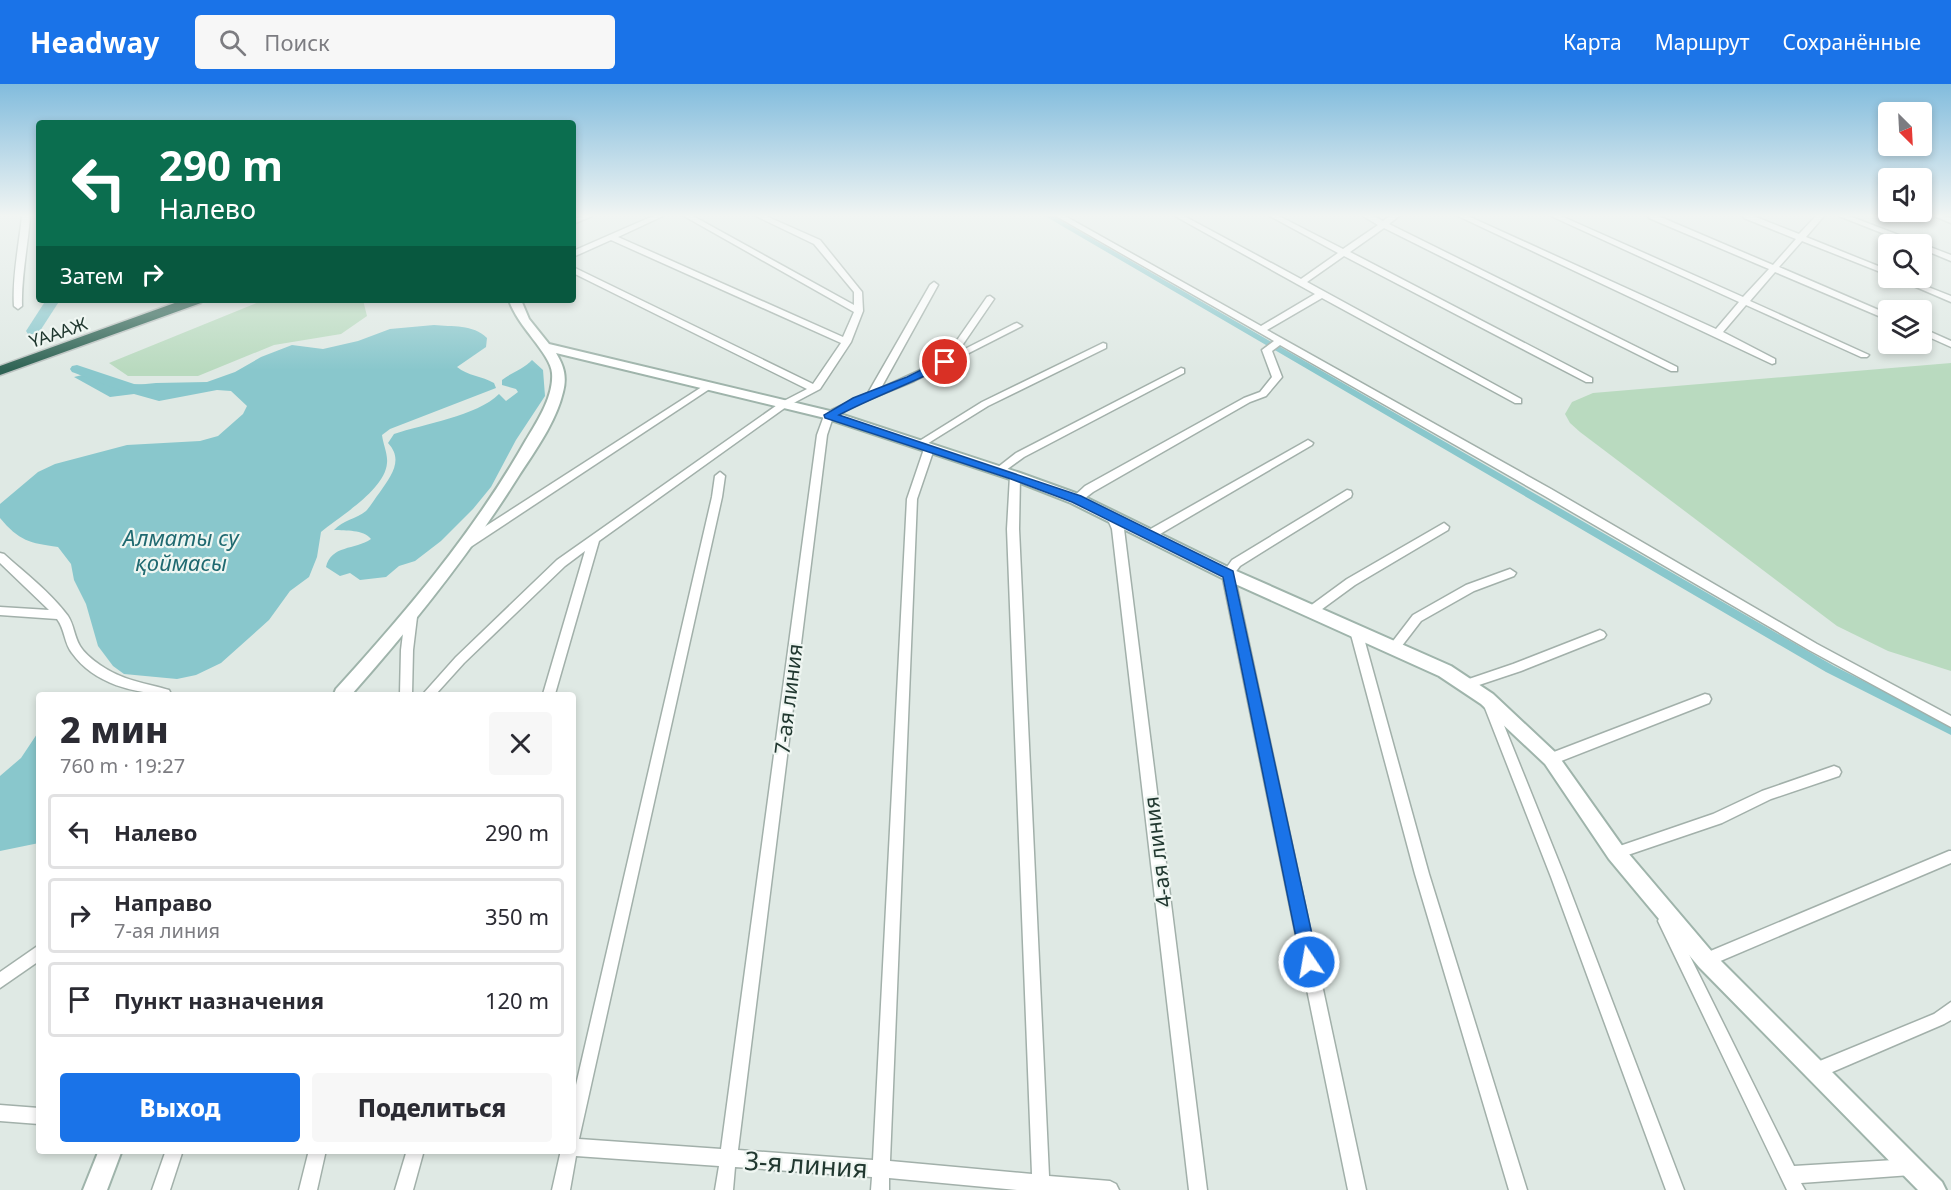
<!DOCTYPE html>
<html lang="ru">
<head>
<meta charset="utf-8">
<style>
	body { margin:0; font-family:"Noto Sans",sans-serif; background:#f7f7f7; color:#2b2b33; height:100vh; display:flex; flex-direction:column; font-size:22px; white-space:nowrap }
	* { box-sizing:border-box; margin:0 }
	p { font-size:20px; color:#7c7c81 }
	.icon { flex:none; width:33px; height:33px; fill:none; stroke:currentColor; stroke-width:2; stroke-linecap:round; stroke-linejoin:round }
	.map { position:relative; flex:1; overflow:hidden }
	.panel { position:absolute; left:36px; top:608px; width:540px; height:462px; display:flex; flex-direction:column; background:#fff; border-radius:6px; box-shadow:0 3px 9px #0003 }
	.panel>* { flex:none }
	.banner { position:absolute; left:36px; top:36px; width:540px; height:183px; border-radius:6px; box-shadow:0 3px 9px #0003; background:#0b6e4f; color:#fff; overflow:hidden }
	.needle { width:39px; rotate:156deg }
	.fabs { position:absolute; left:1878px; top:18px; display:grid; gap:12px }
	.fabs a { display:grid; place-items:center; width:54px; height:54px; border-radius:6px; background:#fff; box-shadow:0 3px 9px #0003; font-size:30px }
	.pin { position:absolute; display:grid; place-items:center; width:51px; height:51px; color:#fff; margin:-26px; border:3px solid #fff; border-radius:50%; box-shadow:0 2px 6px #0007 }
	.me { position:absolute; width:66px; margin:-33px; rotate:348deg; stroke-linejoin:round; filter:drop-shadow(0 0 4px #0008) }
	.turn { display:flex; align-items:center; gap:21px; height:126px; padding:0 24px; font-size:27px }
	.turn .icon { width:78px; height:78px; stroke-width:2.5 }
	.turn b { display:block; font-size:42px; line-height:51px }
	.then { display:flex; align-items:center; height:57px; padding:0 24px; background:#0003; gap:12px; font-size:22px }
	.round { display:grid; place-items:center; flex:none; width:63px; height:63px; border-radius:6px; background:#f7f7f7 }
	.overview { display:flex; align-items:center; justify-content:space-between; height:102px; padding:0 24px }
	h1 { font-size:36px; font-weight:800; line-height:45px }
	.primary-button { display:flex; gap:12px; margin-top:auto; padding:12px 24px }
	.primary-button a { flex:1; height:69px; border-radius:6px; background:#1a73e8; color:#fff; font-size:24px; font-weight:800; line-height:69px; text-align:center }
	.primary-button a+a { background:#f7f7f7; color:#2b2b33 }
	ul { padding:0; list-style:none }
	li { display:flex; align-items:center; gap:18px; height:75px; margin:0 12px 9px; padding:0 12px; border:3px solid #e1e1e2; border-radius:6px }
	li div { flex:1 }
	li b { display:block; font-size:22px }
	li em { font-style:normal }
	header { display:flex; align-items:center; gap:36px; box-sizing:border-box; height:84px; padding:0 30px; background:#1a73e8; color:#fff }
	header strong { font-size:28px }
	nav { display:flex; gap:33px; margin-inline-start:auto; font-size:21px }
	.search { width:420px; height:54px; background:#f7f7f7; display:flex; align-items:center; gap:15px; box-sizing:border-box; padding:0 21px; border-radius:6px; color:#7c7c81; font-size:22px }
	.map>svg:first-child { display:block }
	.green { fill:#b9dabf }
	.water { fill:#89c7cc }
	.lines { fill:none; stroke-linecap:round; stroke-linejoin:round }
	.canal { fill:#89c7cc; fill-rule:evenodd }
	.river { fill:#89c7cc; fill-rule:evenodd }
	.street-casing { stroke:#a2b0aa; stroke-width:3 }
	.secondary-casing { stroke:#9fb4ab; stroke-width:4 }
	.highway-casing { stroke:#bcc3c1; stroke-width:3 }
	.street { fill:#fff; fill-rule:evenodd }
	.secondary { fill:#fff; fill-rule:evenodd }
	.highway { fill:#2f6354; fill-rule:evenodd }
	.route { fill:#1a73e8; stroke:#114b97; stroke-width:1.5 }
	.labels { text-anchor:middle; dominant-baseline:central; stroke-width:4.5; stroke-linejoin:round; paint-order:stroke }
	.far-street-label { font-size:18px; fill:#213830; stroke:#eff6f2 }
	.street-label { font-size:21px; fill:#213830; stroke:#eff6f2 }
	.water-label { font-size:22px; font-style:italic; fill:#1f6970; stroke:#eff6f2 }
	.near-street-label { font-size:26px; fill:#213830; stroke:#eff6f2 }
</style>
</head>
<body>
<header>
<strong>Headway</strong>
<div class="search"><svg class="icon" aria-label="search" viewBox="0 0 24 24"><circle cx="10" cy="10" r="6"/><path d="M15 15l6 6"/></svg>Поиск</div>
<nav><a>Карта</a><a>Маршрут</a><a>Сохранённые</a></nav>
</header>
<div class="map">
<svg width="1951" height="1106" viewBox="0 0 1951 1106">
	<rect width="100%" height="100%" fill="#dfe9e4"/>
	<g class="green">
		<path d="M264,216H363L367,232L341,250L274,261L198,292H128L109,279Z"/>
		<path d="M1951,279V587L1888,567L1837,542L1580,348L1570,339L1565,330L1572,318L1593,309Z"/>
	</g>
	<g class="water">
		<path d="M434,241C452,243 473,240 487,254L486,263L457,283C468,292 482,292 494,299L496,304L390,345L382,351C383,360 388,370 387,379C385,406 340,432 321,448L317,473L309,493L290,507L269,536L221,579L196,591L177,595L124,590L113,582L98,562L86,520L74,496L71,480L58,463C30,459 19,457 0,434V420L38,388L55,380L127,361L200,357L218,352L243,330L247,322L231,307L217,306L159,317L134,310L110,313L74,293L95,288L98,297L115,303L156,299L207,298L235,288L261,273L292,261L323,265L358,257L390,245Z"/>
		<path d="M532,276L543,286L545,312L516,356L491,403L473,425L441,457L415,477L399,482L386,493L360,496L350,489L340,492L326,483C331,461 355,466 371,455C363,445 346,447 334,446C343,436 356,435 366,427C371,422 375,414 380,408C391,392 404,376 388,359L394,350C423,340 477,332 499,310L506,317L518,308L516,305L502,301V296C512,288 524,285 532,276Z"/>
		<path d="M39,647V759L0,767V692L21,674Z"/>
	</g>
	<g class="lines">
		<path class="canal" d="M1045,132H1053L1834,582L1951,641V651L1826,588Z"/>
		<g class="river">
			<path d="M46,216H60L38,250H28L26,247Z"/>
			<path d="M77,281L134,300L152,301L154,304C140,319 90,294 72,288L70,285L72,282Z"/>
		</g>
		<g class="street-casing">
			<g id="street">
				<path d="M22,132H30C28,161 21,194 22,222L18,225L14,222C12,194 19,161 22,132Z"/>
				<path d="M582,132H592L573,140V135Z"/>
				<path d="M653,132H663L618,153L843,253L854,228L684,132H693L854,221V208L814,160L756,132H766L820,156L862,208L863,227L851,258L820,305L786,323L599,457L555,610H543L585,467L565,482L464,579L436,610H423L456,573L557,476L780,319L807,305L573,189V183L813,300L841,259L611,156L573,173V167Z"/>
				<path d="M1056,132H1065L1261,242L1315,210L1175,132H1184L1301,195L1338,169L1270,132H1279L1343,165L1378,141L1363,132H1373L1383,137L1390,132H1399L1389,140L1677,283V287H1671L1384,144L1350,168L1592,294V298H1586L1344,172L1307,198L1521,315V319H1515L1322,214L1267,246L1551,405L1817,560L1951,632V643L1809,566L1543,411L1280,261L1272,267L1282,293L1266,312L1250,318L1093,408L1080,418H1072L1071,415L1085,402L1244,314L1260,308L1272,293L1262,266L1274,257Z"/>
				<path d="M1458,132H1468L1716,245L1739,218L1551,132H1561L1743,213L1769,185L1649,134L1648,132H1658L1773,181L1796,155L1744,134L1743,132H1753L1799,150L1816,132H1824L1806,153L1888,186V191L1802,157L1779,183L1888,230V236L1775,188L1750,217L1869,271L1867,273H1861L1746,221L1723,248L1775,275V279L1772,280Z"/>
				<path d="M1839,132H1849L1951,171V177L1922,165V160H1910Z"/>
				<path d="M1934,132H1944L1951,134V139Z"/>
				<path d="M1895,194H1905L1951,212V218Z"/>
				<path d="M934,198L938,201L881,304L944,275L987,213L990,212L994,215L957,269L1014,240L1017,239L1022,242L914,297L860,319L833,333L827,351L738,1066L873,1076L907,415L924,365L929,362L934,365L917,415L890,1077L1032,1090L1007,445L1010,392L1015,388L1020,392L1019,445L1049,1092L1110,1097L1116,1100L1119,1106H1017L889,1094V1106H871L872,1093L735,1083L733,1106H715L719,1082L576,1072L570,1106H552L561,1066H573V1014L712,413L715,392L720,388L725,392L722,413L579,1055L721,1065L817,351L825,329L868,309L930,201Z"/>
				<path d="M1922,244L1951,257V263L1922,250Z"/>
				<path d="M1103,259L1106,260V264L988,322L922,363L918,364L913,361L982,318Z"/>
				<path d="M1181,284L1184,285V289L1024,373L1002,389H994L993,387L1016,369Z"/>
				<path d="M708,299L711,300V304L469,464H461L459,461L461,458Z"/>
				<path d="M1308,356L1313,359L1312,361L1155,453H1147L1145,450L1147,447Z"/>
				<path d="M1347,406L1351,407L1352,410L1351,413L1240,482L1234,490L1366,1106H1348L1222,490L1232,476Z"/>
				<path d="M1111,427L1115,428L1124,445L1207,1106H1189L1112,445L1106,431Z"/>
				<path d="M1444,439L1449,443L1448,446L1355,501L1314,531H1306L1304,528L1306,525L1347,495Z"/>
				<path d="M0,469L4,470C26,490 50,508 68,532C74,541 74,552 80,562C84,569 93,576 100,581C121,596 145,599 169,606L171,610C135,610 94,600 72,569C64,559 65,545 57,535L0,531V523L49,526L0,479Z"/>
				<path d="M1510,485L1516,489L1514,492L1474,507L1421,537L1398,567H1390L1388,564L1390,561L1413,531L1466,501Z"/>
				<path d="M411,529L417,533L413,566L412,610H400L401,566L405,533Z"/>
				<path d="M1356,542L1362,547L1429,790L1527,1106H1509L1415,790L1350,547Z"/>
				<path d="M1600,546L1604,548L1606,551L1604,554L1521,587L1467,605L1463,603L1461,600L1463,597L1513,580Z"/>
				<path d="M1705,610L1709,611L1711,615L1709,619L1551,681L1546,679L1544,675L1546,671Z"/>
				<path d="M1489,614L1493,615L1495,619L1565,793L1684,1106H1666L1551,793L1483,619L1485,615Z"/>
				<path d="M1834,682L1839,684L1841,688L1839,692L1771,715L1722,739L1616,775L1611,773L1609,769L1611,765L1713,730L1762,707Z"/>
				<path d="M1949,767H1951V779L1711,881L1706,883L1701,881L1699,876L1701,871Z"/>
				<path d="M1665,830L1670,832L1794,1082L1911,1075L1917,1077L1919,1083L1917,1089L1911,1091L1801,1099L1805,1106H1787L1658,837L1660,832Z"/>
				<path d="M39,861V877L0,904V888Z"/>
				<path d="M1951,918V936L1944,940L1816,995L1810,993L1808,987L1810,981L1934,930Z"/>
				<path d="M0,1021L39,1024V1040L0,1037Z"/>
				<path d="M166,1066H183L170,1106H152Z"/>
				<path d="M309,1066H326L317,1106H299Z"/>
				<path d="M407,1066H424L413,1106H395Z"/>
			</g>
		</g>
		<g class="secondary-casing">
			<g id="secondary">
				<path d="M509,216H521L529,235L549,260L834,328L1020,389L1081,411L1234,486L1451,582L1493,610L1557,670L1623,763L1713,869L1942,1098L1946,1106H1918L1699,883L1609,775L1545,680L1481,620L1439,592L1222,494L1071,419L1010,395L825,334L556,269C564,282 567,293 563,308C556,338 535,367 518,393C469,471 413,541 352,610H334L336,605C406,528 474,448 526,356C537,338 554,312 552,289C551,270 517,242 509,216Z"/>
				<path d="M99,1066H122L107,1106H83Z"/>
			</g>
		</g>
		<g class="highway-casing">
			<path id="highway" d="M183,216H203L201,219L0,291V282Z"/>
		</g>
		<use href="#street" class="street"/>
		<use href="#secondary" class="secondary"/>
		<use href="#highway" class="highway"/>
	</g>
	<linearGradient id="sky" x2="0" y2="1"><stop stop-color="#82bcdd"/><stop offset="0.46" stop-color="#f1f5f3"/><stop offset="1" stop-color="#f1f5f3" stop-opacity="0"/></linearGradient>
	<rect width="1951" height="286" fill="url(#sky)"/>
	<path class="route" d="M945,274L949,275V280C913,299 875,312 839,331L1081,412L1233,487L1318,878L1315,884L1309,886L1303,884L1301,878L1223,493L1072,418L1011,395L825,334L824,331L853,314L907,293Z"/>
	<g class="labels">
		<g class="far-street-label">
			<text transform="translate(58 248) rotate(-19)">ҮАААЖ</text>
		</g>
		<g class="street-label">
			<text transform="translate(788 615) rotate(-83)">7-ая линия</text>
			<text transform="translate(1157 768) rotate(-97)">4-ая линия</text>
		</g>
		<g class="water-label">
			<text x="181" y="453">Алматы су<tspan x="181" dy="25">қоймасы</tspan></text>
		</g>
		<g class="near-street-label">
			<text transform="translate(806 1080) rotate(4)">3-я линия</text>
		</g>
	</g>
</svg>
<div class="fabs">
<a><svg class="needle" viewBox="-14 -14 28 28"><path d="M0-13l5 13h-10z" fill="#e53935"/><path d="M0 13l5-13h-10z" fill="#7c7c81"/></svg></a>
<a><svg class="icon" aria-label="sound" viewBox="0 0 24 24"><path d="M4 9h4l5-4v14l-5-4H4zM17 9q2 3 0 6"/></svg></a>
<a><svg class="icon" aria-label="search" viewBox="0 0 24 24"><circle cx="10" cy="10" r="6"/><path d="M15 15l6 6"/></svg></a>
<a><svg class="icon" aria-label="layers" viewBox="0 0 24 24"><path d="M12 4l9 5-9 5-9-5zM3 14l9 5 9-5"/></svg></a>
</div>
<div class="pin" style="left:945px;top:278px;background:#d93025"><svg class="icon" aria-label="arrive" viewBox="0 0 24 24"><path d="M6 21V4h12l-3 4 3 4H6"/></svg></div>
<svg class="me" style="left:1309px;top:878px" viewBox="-20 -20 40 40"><circle r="17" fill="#1a73e8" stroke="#fff" stroke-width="3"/><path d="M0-11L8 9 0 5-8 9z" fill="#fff"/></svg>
<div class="banner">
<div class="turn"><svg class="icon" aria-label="left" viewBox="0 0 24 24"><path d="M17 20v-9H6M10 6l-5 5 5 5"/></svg><div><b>290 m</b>Налево</div></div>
<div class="then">Затем<svg class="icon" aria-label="right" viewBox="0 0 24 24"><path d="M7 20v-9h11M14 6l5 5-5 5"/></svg></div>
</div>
<section class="panel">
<div class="overview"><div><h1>2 мин</h1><p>760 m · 19:27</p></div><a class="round"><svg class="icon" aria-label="close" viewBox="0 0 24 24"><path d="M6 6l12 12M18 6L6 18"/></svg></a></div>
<ul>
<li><svg class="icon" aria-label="left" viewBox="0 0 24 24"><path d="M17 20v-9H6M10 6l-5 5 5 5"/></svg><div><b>Налево</b></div><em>290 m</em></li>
<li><svg class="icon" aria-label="right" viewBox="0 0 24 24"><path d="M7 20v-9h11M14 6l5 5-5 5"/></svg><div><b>Направо</b><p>7-ая линия</p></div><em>350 m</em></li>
<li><svg class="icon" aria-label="arrive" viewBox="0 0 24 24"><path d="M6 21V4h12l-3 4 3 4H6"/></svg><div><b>Пункт назначения</b></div><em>120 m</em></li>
</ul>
<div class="primary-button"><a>Выход</a><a>Поделиться</a></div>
</section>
</div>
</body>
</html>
